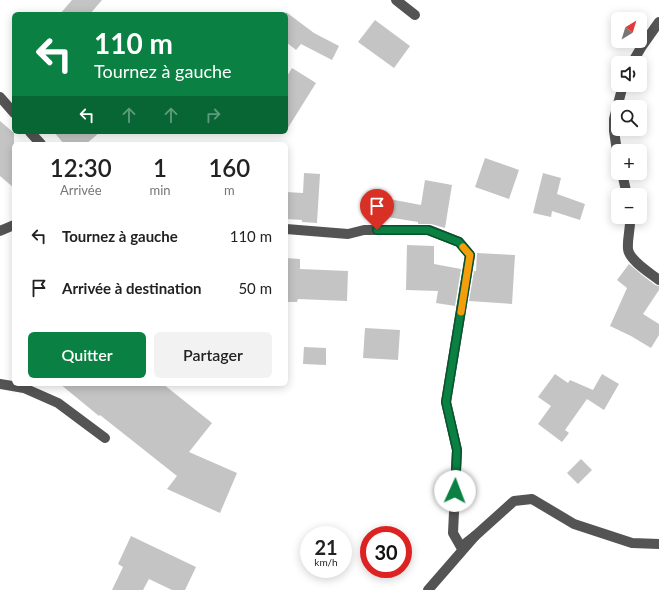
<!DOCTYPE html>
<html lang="fr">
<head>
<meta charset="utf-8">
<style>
	body { margin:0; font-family:Lato,sans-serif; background:#f2f2f2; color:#222; height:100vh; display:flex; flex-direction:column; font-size:15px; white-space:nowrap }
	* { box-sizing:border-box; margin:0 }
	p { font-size:13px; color:#767676 }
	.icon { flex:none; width:22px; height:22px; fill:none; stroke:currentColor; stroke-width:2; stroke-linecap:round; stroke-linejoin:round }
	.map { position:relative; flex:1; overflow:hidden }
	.details { position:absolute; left:12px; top:142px; width:276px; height:244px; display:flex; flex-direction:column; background:#fff; border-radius:6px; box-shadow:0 2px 10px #0003 }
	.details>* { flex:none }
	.banner { position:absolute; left:12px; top:12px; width:276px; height:122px; border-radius:6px; box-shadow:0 2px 10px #0003; background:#0b8043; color:#fff; overflow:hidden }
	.needle { width:26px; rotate:38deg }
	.fabs { position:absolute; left:611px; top:12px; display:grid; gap:8px }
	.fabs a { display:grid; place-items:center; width:36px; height:36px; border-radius:6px; background:#fff; box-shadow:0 2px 10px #0003; font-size:20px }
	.speed { position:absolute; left:300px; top:526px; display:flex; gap:8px; font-size:20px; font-weight:700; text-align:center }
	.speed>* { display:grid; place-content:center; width:52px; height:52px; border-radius:50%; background:#fff; box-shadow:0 2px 10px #0003; line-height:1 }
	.speed small { font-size:10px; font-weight:400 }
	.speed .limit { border:6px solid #d22; background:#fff; color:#111 }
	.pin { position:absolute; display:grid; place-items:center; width:34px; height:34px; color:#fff; margin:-41px -17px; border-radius:50% 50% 50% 0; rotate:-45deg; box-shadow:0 0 4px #0007 }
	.pin .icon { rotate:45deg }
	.me { position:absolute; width:44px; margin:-22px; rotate:2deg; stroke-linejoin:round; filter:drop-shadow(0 0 3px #0008) }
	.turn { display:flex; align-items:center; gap:14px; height:84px; padding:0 16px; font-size:18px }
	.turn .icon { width:52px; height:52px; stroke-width:2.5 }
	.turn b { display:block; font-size:28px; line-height:34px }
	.lanes { display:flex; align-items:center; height:38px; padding:0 16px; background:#0003; justify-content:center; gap:20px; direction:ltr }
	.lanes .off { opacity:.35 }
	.eta { display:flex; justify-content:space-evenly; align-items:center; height:68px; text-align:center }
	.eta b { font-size:24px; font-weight:600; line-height:28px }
	.button { display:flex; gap:8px; margin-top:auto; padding:8px 16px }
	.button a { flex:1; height:46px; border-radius:6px; background:#0b8043; color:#fff; font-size:16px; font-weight:600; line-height:46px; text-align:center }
	.button a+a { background:#f2f2f2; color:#222 }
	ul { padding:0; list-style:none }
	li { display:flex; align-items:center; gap:12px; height:52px; padding:0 16px }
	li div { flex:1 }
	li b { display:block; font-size:15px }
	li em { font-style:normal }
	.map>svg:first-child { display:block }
	.building { fill:#c4c4c4 }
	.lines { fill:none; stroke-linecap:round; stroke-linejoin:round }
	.minor { stroke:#545454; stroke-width:10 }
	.route-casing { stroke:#07532c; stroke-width:10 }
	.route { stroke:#0b8043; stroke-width:7 }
	.slow { stroke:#f59e0b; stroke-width:7 }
</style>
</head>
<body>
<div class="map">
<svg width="659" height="590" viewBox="0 0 659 590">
	<rect width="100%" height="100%" fill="#fff"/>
	<g class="building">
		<path d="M72,0H102L90,14H60Z"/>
		<path d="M286,12L314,33L339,46L332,60L301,44L296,50L286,42Z"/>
		<path d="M375,20L410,46L394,68L358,42Z"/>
		<path d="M292,68L316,83L286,131V78Z"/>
		<path d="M0,121L14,133V188L0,176Z"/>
		<path d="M54,132H100L86,144H64Z"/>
		<path d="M485,158L519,170L509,199L475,187Z"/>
		<path d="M304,173L320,174L317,223L302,222V220L286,219V192L303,193Z"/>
		<path d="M543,173L561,178L557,194L585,204L580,220L552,211L551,217L533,213Z"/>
		<path d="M425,180L452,185L445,228L431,224H418V222L381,216L384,198L421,205Z"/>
		<path d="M407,245L434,246V264L461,269L455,306L436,303L438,291L406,290Z"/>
		<path d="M477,253L515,255L512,304L469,301L474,271H476Z"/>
		<path d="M286,258L300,259V269L348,271L347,301L298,299L297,302H286Z"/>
		<path d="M629,264L642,275L655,285L659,286V290L643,314L659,324V335L651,348L631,336L610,326L627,288L617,280Z"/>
		<path d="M365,328L400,330L398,360L363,358Z"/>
		<path d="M304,347L326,348V365L303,364Z"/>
		<path d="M555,374L568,383L570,380L593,390L602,374L619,384L604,410L587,399L565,430L569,433L562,442L538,424L551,406L538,397Z"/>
		<path d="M60,384H163L212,423L189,452L237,473L220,513L167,489L177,476L100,415L99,416Z"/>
		<path d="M581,459L592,470L578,484L567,473Z"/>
		<path d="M131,536L196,567L185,590H172L149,579L143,590H112L123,567L118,564Z"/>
	</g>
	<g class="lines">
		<g class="minor">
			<path d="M396,0L415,15"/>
			<path d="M632,63L642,46L659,22"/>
			<path d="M0,97L14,113"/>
			<path d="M30,132L41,144"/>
			<path d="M618,158L614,131V119L623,85"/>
			<path d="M622,173L627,195"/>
			<path d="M630,217C631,228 627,238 628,249C629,260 650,273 659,280"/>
			<path d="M286,229L348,234L364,230H429L459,242L470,255L446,402L457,450L453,533L461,547L475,536"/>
			<path d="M0,231L14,225"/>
			<path d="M0,384L24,388L58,403L105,438"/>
			<path d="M428,590L475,536L514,501L532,499L574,524L632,543L659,544"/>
		</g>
	</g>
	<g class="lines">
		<g class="route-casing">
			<path id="route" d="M377,230H428L459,242L470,255L446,402L457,450L455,491"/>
		</g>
		<use href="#route" class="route"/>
		<path class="slow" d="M461,312L470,255L463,247"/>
	</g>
</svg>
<div class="fabs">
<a><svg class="needle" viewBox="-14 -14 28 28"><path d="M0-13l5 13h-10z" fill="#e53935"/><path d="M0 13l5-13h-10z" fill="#767676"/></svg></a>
<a><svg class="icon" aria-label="sound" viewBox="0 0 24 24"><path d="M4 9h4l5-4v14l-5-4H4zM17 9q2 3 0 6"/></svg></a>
<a><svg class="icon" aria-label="search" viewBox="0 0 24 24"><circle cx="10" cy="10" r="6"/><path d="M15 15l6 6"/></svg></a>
<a>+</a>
<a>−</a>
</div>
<div class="speed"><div>21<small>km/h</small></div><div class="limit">30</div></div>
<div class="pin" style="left:377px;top:230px;background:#d93025"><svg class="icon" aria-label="arrive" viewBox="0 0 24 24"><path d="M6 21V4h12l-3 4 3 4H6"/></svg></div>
<svg class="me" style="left:455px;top:491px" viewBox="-20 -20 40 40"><circle r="19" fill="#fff"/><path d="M0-13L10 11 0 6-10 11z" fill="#0b8043"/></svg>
<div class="banner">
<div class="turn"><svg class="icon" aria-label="left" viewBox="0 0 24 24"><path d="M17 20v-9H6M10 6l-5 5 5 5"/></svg><div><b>110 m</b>Tournez à gauche</div></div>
<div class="lanes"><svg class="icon" aria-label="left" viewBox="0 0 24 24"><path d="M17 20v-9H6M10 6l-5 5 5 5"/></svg><svg class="icon off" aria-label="ahead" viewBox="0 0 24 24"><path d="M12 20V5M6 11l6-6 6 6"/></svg><svg class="icon off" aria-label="ahead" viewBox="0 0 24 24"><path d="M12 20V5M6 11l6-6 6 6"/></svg><svg class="icon off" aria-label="right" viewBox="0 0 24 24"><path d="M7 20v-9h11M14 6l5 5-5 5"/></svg></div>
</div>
<section class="details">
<div class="eta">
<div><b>12:30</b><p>Arrivée</p></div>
<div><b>1</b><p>min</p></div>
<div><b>160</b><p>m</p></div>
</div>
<ul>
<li><svg class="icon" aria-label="left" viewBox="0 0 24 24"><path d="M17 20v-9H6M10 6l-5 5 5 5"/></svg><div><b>Tournez à gauche</b></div><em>110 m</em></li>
<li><svg class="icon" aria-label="arrive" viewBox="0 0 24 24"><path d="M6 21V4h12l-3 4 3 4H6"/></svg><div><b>Arrivée à destination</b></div><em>50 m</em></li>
</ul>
<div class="button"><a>Quitter</a><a>Partager</a></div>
</section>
</div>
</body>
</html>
